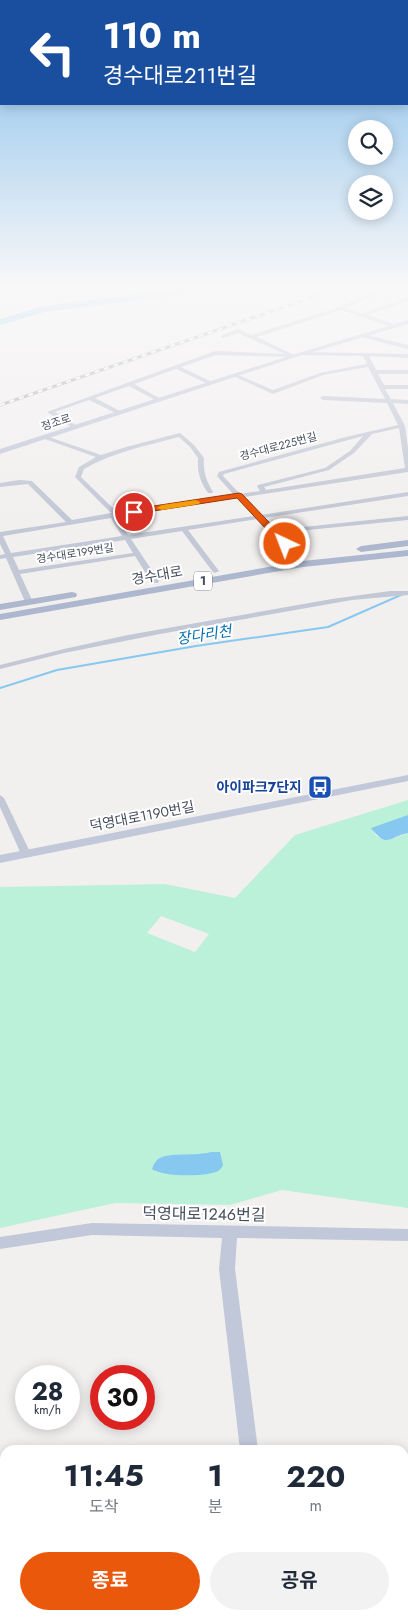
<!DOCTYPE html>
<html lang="ko">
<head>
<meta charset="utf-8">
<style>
	body { margin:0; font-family:Jost,"Noto Sans KR",sans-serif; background:#f2f2f3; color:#1f2937; height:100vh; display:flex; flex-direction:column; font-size:19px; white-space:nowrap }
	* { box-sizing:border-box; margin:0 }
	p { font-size:16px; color:#747a83 }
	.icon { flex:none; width:28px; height:28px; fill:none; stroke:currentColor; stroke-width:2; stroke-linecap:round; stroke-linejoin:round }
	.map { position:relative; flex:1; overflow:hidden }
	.sheet { position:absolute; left:0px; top:1445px; width:409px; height:175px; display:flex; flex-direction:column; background:#fff; border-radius:15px 15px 0 0; box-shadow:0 2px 12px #0003 }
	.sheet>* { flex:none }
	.banner { position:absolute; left:0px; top:0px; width:409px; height:105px; box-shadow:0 2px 12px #0003; background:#1a4fa0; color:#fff; overflow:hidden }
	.controls { position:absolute; left:348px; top:120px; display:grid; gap:10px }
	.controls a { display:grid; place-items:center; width:45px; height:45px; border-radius:50%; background:#fff; box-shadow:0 2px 12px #0003; font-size:25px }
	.speed { position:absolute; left:15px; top:1365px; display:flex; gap:10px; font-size:25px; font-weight:700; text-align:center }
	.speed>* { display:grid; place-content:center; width:65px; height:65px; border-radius:50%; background:#fff; box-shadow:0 2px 12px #0003; line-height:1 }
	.speed small { font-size:12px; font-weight:400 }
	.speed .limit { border:8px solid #d22; background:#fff; color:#111 }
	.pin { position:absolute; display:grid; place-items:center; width:42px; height:42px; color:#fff; margin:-21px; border:2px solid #fff; border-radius:50%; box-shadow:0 1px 5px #0007 }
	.me { position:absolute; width:55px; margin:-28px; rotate:317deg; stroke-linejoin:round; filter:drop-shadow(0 0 4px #0008) }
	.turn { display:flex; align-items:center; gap:18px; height:105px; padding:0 20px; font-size:22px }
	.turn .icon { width:65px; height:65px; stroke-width:2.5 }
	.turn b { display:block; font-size:35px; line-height:42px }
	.eta { display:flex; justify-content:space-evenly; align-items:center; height:85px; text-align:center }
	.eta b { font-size:30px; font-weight:700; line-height:35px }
	.action { display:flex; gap:10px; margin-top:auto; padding:10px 20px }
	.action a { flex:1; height:58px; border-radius:30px; background:#ea580c; color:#fff; font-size:20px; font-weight:700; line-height:58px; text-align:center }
	.action a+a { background:#f2f2f3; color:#1f2937 }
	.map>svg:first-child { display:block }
	.green { fill:#bbf1d9; fill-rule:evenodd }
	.water { fill:#86c8f0 }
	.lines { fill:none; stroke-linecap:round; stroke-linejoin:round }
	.stream-far1 { stroke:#86c8f0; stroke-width:2 }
	.stream { stroke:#86c8f0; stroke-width:4 }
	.river { fill:#86c8f0; fill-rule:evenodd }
	.street { fill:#c2c8d5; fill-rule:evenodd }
	.secondary { fill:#c1c8d9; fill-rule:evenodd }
	.primary { fill:#adb8cf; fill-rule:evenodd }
	.rail-casing { stroke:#b1b2ba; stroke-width:3 }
	.rail { stroke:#fff; stroke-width:2; stroke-dasharray:5; stroke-linecap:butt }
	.route { fill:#ea580c; stroke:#983908 }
	.slow { fill:#f59e0b }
	.labels { text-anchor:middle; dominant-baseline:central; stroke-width:4; stroke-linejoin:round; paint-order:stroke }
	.far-street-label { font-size:11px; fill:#464e5d; stroke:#fff }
	.shield { fill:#fff; stroke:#7e838e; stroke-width:1 }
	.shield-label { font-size:12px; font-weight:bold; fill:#464e5d }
	.street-label { font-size:14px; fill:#464e5d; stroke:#fff }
	.transit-label { font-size:14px; font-weight:bold; fill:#164399; stroke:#fff; text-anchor:end }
	.water-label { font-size:15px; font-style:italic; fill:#056fb1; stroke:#fff }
	.near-street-label { font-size:16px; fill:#464e5d; stroke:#fff }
</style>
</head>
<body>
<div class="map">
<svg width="408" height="1620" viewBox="0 0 408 1620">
	<rect width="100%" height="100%" fill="#f2efef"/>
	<path class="green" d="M408,800V815L374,831L376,836L388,840L408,833V1208L282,1190L230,1205L115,1203L0,1228V887L165,884L235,898L295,835ZM161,916L209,934L195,952L147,933ZM211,1152L197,1175L155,1172L162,1157L200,1155Z"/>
	<g class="water">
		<path d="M408,815V833C388,837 388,849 371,828Z"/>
		<path d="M211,1152H220L223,1165C222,1167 220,1170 218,1171C208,1177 161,1177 152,1169C154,1164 156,1159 162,1157C173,1153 196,1156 211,1152Z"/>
	</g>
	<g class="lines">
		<path class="stream-far1" d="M0,688L57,670L196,646L328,627L408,592"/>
		<g class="stream">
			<path d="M404,1593H408"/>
			<path d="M206,1620L220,1615"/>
		</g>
		<path class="river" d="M185,288H214L210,291L45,312L0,325V319L44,306Z"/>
		<g class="street">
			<path d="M383,288H390L346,308L363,314L408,297V301L368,315L396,325V327H392L341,310L257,337L292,354L296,355V357L216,355L181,367L212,382V384H208L176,369L134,384L161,399V401H157L129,386L95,398L122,412V414H118L89,400L55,412L77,426L78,427L75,429L47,412L215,351L285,354L238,333L223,338L220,336L238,329L252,335L339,307Z"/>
			<path d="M363,334L408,345V349L361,337V335Z"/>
			<path d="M303,352L408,354V358L369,356L376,370H408V374H378L384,385H408V389H385L391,399L408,400V404L393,403L405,426L408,448V472L244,497L261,515L408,492V496L264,518L275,530L408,516V520L278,533L299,556L300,557L297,559L295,558L257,519L188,530L219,571L215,573L213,572L182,531L131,539L159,581L158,583H152L135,556L20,574L33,602L29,604H26L6,558L0,559V555L5,554L0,544V532L66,522L28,484L0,487V483L19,480L32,481L72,520L111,513L75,477L79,467L96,457L42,438V436H46L101,455L126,447L180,433L194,445L204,458C203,472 206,480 213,492L212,493H208C200,481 197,472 198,458L190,447L179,437C145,446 114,452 84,469L81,477L118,513L234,495L217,476L219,472L346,437L398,425L387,403L323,400L320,398L323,396L385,399L368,367L323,375L273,394L231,375L236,374L273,390L320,373L367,364L363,356L305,355L303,354ZM399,428L405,468L266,490L264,487L329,470L354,453L372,434ZM363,436L350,451L325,468L258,485L257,486L260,491L240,494L223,476L224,474ZM237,498L254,516L128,535L117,517ZM111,518L122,536L11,553L3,536ZM125,540L133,553L19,570L13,557Z"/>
			<path d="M390,591H408V595L352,600L160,634L64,653L0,669V665L64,649L128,635L332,599Z"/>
			<path d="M0,795L4,798L31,854L29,856L26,857L21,854L0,807Z"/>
		</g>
		<g class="secondary">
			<path d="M408,320V324L296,357L0,454V449L292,355Z"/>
			<path d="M408,775V781L0,863V855Z"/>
			<path d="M92,1223L408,1229V1241L237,1238L235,1269L258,1450H240L219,1269L222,1238L92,1235L0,1249V1237Z"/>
			<rect x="260" y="1615" width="18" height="5"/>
		</g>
		<g class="primary">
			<path d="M408,540V546L361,552L356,549L361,546Z"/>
			<path d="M408,550V556L303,567L0,620V614L303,561Z"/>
			<path d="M72,592L76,593L77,595L76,597L0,610V604Z"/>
		</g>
		<g class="rail-casing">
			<path id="rail" d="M0,405L339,288"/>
		</g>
		<use href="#rail" class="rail"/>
	</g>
	<linearGradient id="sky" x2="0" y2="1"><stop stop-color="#81bceb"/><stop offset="0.56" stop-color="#f9f8f8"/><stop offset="1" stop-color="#f9f8f8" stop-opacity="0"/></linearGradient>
	<rect width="408" height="515" fill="url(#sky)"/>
	<path class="route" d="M239,493L242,494L288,542V546H282L237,498L134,514L129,512L134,509Z"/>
	<path class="slow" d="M196,500L200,502L199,504L162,510L157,508L162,505Z"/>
	<defs>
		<g id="bus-square" transform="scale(1.25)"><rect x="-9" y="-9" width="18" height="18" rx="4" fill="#1a4fb4" stroke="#fff"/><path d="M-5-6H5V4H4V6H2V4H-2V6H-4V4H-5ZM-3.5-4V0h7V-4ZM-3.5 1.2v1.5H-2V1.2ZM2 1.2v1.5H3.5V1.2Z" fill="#fff"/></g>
	</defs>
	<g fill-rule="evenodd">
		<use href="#bus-square" x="320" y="787"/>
	</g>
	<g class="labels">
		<g class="far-street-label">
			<text transform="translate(56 422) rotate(-18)">정조로</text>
			<text transform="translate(278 446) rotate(-15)">경수대로225번길</text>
			<text transform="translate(75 553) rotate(-9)">경수대로199번길</text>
		</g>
		<rect class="shield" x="194" y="571.5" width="18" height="19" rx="4"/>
		<g class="shield-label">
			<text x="203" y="581">1</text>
		</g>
		<g class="street-label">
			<text transform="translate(157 575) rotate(-10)">경수대로</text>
			<text transform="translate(142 816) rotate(-11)">덕영대로1190번길</text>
		</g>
		<g class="transit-label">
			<text x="302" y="787">아이파크7단지</text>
		</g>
		<g class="water-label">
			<text transform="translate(204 635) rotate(-9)">장다리천</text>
		</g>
		<g class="near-street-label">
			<text transform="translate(204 1214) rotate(1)">덕영대로1246번길</text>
		</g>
	</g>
</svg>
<div class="controls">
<a><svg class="icon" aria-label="search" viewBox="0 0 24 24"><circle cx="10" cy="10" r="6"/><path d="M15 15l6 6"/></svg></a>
<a><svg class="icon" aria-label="layers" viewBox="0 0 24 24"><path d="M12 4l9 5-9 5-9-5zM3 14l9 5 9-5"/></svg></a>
</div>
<div class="speed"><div>28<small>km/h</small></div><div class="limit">30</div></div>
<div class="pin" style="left:134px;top:512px;background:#d93025"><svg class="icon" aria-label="arrive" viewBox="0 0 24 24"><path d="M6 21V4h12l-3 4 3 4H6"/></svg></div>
<svg class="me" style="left:285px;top:544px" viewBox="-20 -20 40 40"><circle r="17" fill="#ea580c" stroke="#fff" stroke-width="3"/><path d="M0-11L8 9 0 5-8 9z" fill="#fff"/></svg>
<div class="banner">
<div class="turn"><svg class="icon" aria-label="left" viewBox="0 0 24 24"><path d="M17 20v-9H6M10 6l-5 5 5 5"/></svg><div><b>110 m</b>경수대로211번길</div></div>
</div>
<section class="sheet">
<div class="eta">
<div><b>11:45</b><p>도착</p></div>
<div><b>1</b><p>분</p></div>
<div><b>220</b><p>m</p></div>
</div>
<div class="action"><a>종료</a><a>공유</a></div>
</section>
</div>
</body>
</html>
